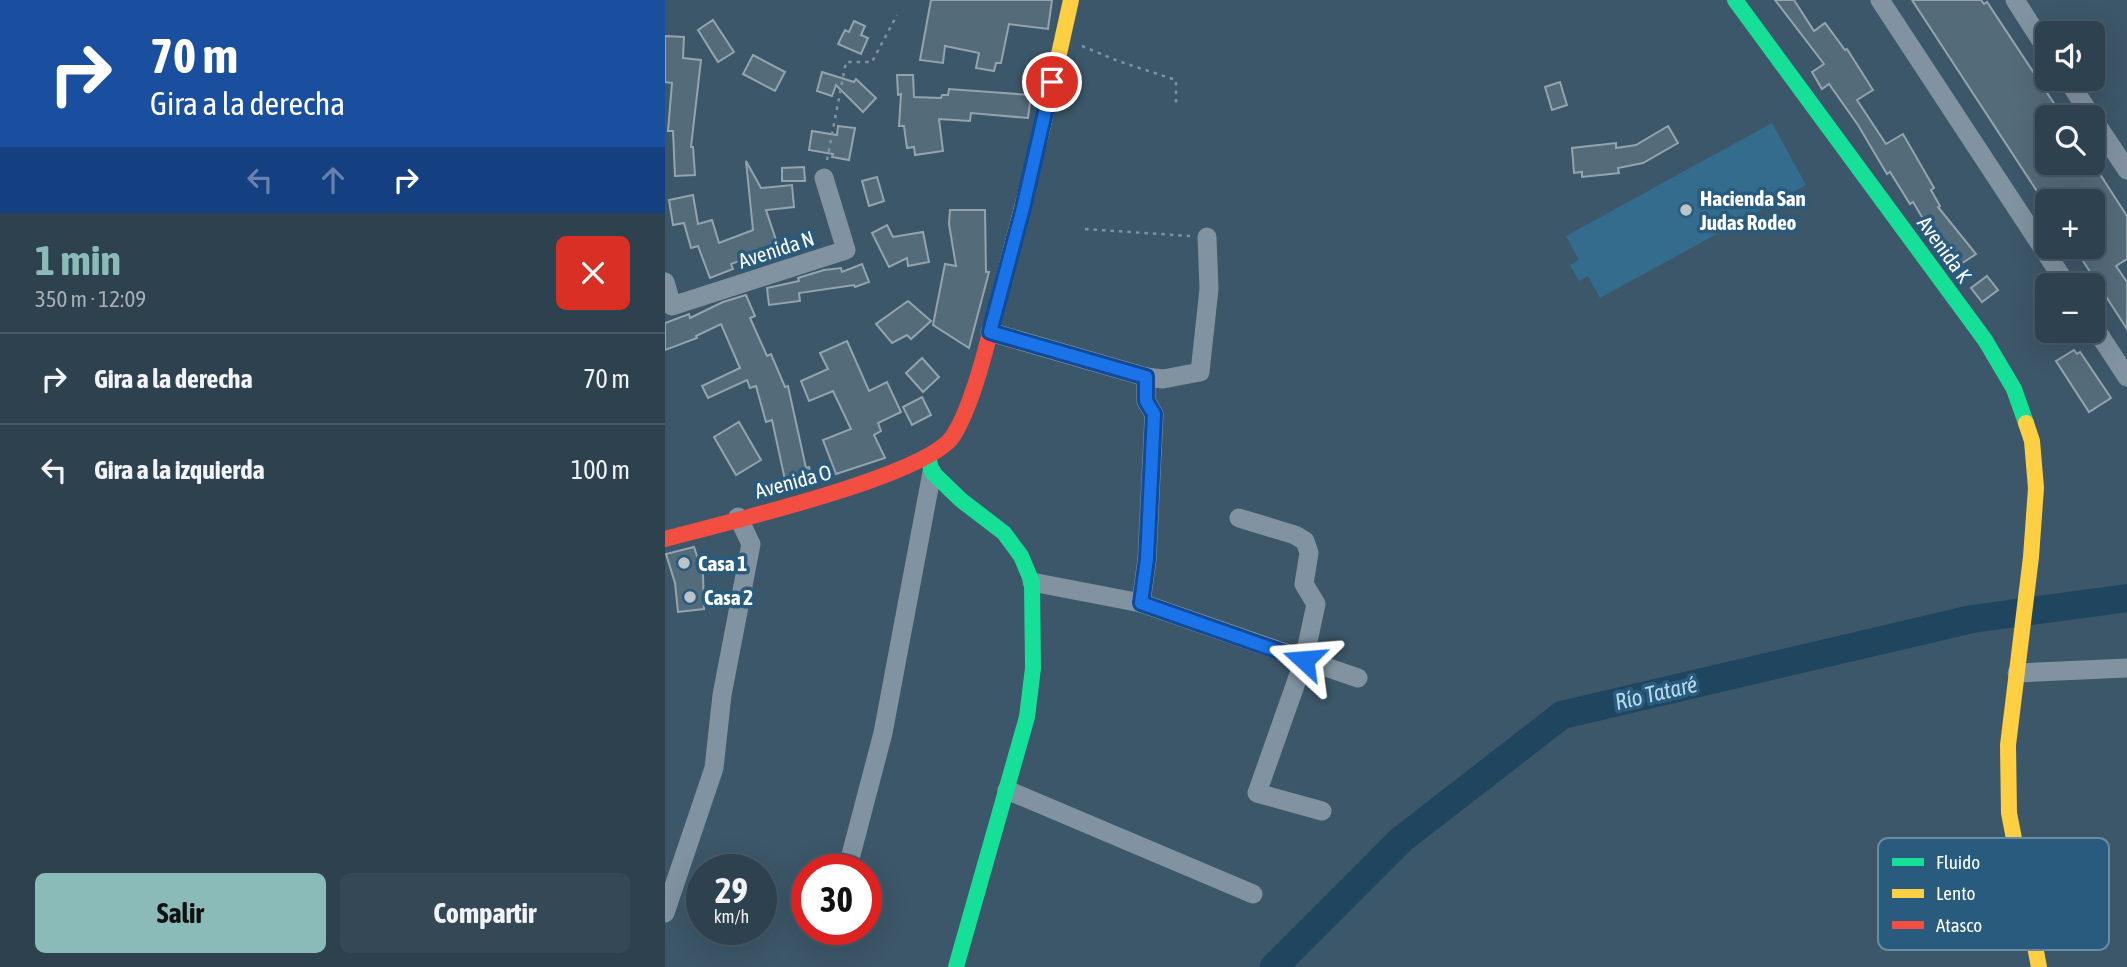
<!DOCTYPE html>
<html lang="es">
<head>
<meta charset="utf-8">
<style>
	body { margin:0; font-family:"Asap Condensed",sans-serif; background:#354856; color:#f1f3f6; height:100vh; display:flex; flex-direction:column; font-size:26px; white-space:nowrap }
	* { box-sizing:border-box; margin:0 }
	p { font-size:23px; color:#a7afb7 }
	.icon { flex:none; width:38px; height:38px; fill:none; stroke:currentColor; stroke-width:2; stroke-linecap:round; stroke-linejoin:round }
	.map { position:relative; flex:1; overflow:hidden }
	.sheet { display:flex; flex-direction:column; background:#2d414f; width:665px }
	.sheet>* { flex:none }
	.hud { background:#1a4fa0; color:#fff; overflow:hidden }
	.buttons { position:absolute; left:1370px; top:21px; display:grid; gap:14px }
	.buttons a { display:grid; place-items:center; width:70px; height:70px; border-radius:10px; background:#2d414f; box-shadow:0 7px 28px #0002,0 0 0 2px #485a66; font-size:35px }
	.speed { position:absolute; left:21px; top:854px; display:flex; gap:14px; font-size:35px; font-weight:700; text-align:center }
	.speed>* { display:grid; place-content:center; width:91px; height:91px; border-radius:50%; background:#2d414f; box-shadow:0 7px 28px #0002,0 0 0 2px #485a66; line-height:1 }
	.speed small { font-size:18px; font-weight:400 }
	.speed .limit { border:10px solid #d22; background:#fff; color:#111 }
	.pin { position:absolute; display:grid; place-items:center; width:60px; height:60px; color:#fff; margin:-30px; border:4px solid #fff; border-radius:50%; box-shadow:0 2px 7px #0007 }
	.me { position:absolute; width:77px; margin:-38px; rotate:289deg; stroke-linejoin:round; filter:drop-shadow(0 0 5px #0008) }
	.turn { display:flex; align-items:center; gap:24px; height:147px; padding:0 35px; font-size:32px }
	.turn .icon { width:91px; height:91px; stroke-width:2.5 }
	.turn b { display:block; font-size:49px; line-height:60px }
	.lanes { display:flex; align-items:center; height:66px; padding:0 35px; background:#0003; justify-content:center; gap:35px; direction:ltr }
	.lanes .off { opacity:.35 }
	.round { display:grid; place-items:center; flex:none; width:74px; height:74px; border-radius:10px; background:#354856 }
	.head { display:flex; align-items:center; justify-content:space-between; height:119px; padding:0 35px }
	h1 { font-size:42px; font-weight:700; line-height:52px; color:#8bbbb9 }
	.cta { display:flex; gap:14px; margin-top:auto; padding:14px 35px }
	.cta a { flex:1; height:80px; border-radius:10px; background:#8bbbb9; color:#111; font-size:28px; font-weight:700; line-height:80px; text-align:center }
	.cta a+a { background:#354856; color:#f1f3f6 }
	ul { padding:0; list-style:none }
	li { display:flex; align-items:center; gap:21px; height:91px; padding:0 35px; border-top:2px solid #485a66 }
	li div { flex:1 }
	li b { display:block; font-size:26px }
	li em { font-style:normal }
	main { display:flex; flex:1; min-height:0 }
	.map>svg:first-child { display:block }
	.green { fill:#346c8e }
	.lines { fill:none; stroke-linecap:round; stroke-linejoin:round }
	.river { stroke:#1f455f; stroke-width:28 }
	.building { fill:#546b79; stroke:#94a4af; stroke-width:2 }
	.path { stroke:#8193a0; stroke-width:2.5; stroke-dasharray:3.5 5; stroke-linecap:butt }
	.street { stroke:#8193a0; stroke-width:19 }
	.fast { stroke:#16e098; stroke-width:16 }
	.slow { stroke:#ffcf43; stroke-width:16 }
	.jam { stroke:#f24e42; stroke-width:16 }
	.route-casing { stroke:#114b97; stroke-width:18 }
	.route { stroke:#1a73e8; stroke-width:12 }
	.poi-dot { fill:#bbc4ca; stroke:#285b7d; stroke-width:2.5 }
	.labels { text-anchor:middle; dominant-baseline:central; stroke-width:7; stroke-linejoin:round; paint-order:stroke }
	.poi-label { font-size:21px; font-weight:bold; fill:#fff; stroke:#285b7d; text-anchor:start }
	.street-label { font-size:21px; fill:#fff; stroke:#285b7d }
	.water-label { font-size:23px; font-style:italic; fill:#b9d9ec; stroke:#285b7d }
	.key { fill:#285b7d; stroke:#688ca4; stroke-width:2 }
	.key-label { font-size:19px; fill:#fff }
</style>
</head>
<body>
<main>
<section class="sheet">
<div class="hud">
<div class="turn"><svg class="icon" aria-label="right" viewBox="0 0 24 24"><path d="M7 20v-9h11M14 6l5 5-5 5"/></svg><div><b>70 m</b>Gira a la derecha</div></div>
<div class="lanes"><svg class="icon off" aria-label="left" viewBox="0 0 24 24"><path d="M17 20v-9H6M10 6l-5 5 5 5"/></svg><svg class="icon off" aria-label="ahead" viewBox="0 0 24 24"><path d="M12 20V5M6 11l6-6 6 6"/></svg><svg class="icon" aria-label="right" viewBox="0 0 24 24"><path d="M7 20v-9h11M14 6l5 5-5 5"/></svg></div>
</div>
<div class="head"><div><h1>1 min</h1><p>350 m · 12:09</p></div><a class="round" style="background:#d93025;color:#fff"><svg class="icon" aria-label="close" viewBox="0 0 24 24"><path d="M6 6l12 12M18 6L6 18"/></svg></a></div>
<ul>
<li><svg class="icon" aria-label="right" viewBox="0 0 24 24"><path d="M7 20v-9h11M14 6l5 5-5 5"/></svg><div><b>Gira a la derecha</b></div><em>70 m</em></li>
<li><svg class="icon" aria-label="left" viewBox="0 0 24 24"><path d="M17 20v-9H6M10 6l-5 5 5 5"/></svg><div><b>Gira a la izquierda</b></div><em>100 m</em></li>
</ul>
<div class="cta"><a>Salir</a><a>Compartir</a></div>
</section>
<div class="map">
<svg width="1462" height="967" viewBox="0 0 1462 967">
	<rect width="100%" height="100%" fill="#3c5769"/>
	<path class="green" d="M1107,123L1141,185L935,298L923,276L914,281L905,265L914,260L901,236Z"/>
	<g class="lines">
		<path class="river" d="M609,967L737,839L897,715L1307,619L1462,598"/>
	</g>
	<g class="building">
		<path d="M266,0H387L383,29L344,24L336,63H331L329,71L311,68L314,53L280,46L278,63L255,60Z"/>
		<path d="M1110,0H1129L1149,31L1160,23L1180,50L1182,49L1208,90L1192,100L1221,144L1238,134L1269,188L1266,190L1275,206L1273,207L1311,254L1296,264L1282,244L1279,247L1267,234L1248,202L1245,204L1225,172L1222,174L1193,125L1164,84L1157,89L1147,72L1159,64Z"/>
		<path d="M1247,0H1316L1319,4L1322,2L1398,117H1382V163H1428L1440,182L1462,216V259L1451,266L1462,282V329L1409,247H1428V201H1382L1381,205Z"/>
		<path d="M48,20L69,52L53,62L33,30Z"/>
		<path d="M189,21L200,26L196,35L203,38L196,54L173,44L180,30L184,32Z"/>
		<path d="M0,36L19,37L18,58L36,60L26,147H28L30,175L10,176L8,131H3L7,83L0,82Z"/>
		<path d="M88,55L120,72L110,91L78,74Z"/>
		<path d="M157,72L189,82L191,79L211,98L198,112L171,85L167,96L152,91Z"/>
		<path d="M232,75H248L249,97L276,98L277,95H283L284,89L366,95L363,118L306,113L305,121L274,119L278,151L250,155L249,147L242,148L239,126H234L236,94L233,95Z"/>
		<path d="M895,82L902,105L887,110L880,87Z"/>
		<path d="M173,126L190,128L184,160L167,157L168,154L144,150L147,131L172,135Z"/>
		<path d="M1003,126L1013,143L978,163L953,168L954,173L917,177V172L909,173L907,148L951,143V148L971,145Z"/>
		<path d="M81,161L96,188L127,185L129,207L101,210L116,255L92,264L89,255L66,264L68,269L45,278L33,246L26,248L19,223L8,225L4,200L28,195L33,224L47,220L54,243L88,230Z"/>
		<path d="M139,167L140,181H117V168Z"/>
		<path d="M212,177L219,201L204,206L197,181Z"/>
		<path d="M285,210H320L321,272H324L304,348L268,325L280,264L291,266L284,224Z"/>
		<path d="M222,225L228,237L258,232L264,262L243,266L242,258L224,267L207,233Z"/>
		<path d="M197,264L204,282L190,287L189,285L134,293L135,301L104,305L102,288L134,281L133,278L159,270L176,268L177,272Z"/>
		<path d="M1322,276L1333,290L1317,302L1306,288Z"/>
		<path d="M81,295L90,316L85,318L102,356L106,354L120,387L123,386L141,468L144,467L148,482L122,489L107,420L101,422L91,386L85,388L82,380L43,398L37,386L75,368L56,324L31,336L32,338L0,350V323L24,314L25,318L58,302Z"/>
		<path d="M243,301L266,321L246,339L242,335L227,343L211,324Z"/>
		<path d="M182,341L204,391L222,382L236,412L213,423L216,431L209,435L220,458L171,474L158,440L186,429L168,391L144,401L136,381L163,369L155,353Z"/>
		<path d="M1409,350L1412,354L1415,352L1446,398L1424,412L1391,361Z"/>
		<path d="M257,358L274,377L258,392L241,373Z"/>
		<path d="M257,397L266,415L247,425L238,407Z"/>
		<path d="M74,422L96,460L71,475L49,437Z"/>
		<path d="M29,547L38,574L39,609L13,612L10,583L1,554Z"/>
	</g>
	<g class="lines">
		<g class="path">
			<path d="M417,46L453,61L511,80V105"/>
			<path d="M162,160L181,62H207L232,15"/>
			<path d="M420,229L525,236"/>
		</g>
		<g class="street">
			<path d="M1215,0L1402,285"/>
			<path d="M1350,0L1382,50"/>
			<path d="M1402,79L1427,117"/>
			<path d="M1428,119L1462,170"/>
			<path d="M0,282L7,306L181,250L159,178"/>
			<path d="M1428,325L1462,377"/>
			<path d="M325,332L481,377V401L489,414L482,559L476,603"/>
			<path d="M481,377L498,379L535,372L544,289L542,237"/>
			<path d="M574,518L630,535L640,541L644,553L639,584L651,604L639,660L592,793L657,811"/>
			<path d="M367,582L476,603L693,678"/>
			<path d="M1352,673L1462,668"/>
			<path d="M342,790L588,894"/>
			<path d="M182,870L218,733L267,472"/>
			<path d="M0,913L49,768L57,695L86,544L73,517"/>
			<path d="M166,932V929"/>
		</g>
		<g class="fast">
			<path d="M1070,0L1320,340L1349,389L1361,423"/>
			<path d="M263,457L267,472L296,500L339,533L356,556L367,582L368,668L362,717L291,967"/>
		</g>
		<g class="slow">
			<path d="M333,300L377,130L406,0"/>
			<path d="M1361,423L1367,441L1371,488L1366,557L1343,745L1344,813L1374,967"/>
		</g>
		<path class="jam" d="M0,539C54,524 261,477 288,436C308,405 324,338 333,300"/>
	</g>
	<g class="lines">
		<g class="route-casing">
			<path id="route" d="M387,82L358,208L325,332L481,377V401L489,414L482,559L476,603L639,660"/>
		</g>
		<use href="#route" class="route"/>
	</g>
	<g class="poi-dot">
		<circle cx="1021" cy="210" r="7"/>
		<circle cx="19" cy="563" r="7"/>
		<circle cx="25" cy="597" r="7"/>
	</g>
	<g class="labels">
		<g class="poi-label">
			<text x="1035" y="198">Hacienda San<tspan x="1035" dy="24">Judas Rodeo</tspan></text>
			<text x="33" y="563">Casa 1</text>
			<text x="39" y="597">Casa 2</text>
		</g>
		<g class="street-label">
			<text transform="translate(111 249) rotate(-18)">Avenida N</text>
			<text transform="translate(1280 249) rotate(54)">Avenida K</text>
			<text transform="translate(128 481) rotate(-15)">Avenida O</text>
		</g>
		<g class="water-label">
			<text transform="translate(991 693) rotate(-13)">Río Tataré</text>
		</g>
	</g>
	<rect x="1213" y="838" width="231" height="112" rx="10" class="key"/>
	<rect x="1227" y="858" width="32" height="8" fill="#16e098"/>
	<rect x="1227" y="889" width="32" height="9" fill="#ffcf43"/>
	<rect x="1227" y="921" width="32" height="8" fill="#f24e42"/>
	<g class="key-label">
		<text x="1271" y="869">Fluido</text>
		<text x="1271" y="900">Lento</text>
		<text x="1271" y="932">Atasco</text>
	</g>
</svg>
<div class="buttons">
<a><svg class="icon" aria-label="sound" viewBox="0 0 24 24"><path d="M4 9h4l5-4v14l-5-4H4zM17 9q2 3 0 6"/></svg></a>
<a><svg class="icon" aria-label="search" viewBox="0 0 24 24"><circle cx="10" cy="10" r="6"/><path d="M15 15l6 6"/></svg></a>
<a>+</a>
<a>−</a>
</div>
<div class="speed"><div>29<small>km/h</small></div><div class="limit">30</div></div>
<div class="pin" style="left:387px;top:82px;background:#d93025"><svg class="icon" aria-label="arrive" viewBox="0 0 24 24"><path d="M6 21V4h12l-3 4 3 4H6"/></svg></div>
<svg class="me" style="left:639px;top:660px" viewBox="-20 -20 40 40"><path d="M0-17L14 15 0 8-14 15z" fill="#1a73e8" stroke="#fff" stroke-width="4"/></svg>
</div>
</main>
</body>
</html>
